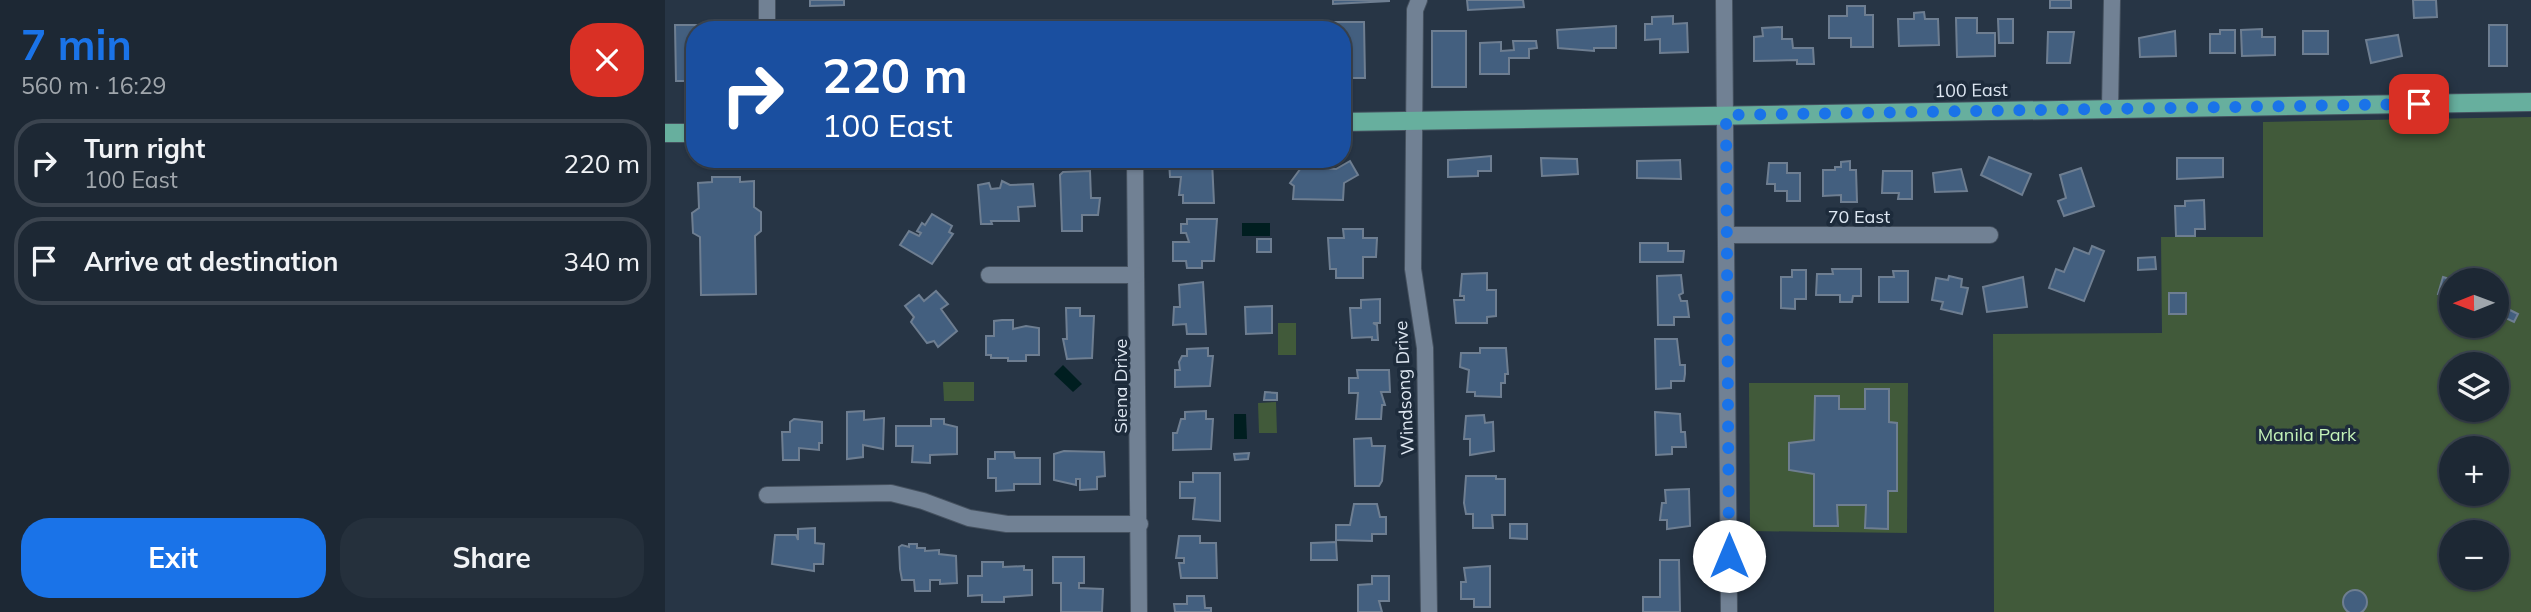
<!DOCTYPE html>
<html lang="en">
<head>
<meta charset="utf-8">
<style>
	body { margin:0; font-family:Mulish,sans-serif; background:#25303c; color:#f1f3f6; height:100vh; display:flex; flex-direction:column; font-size:26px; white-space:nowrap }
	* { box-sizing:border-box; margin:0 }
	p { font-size:23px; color:#a0a6ac }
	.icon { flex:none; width:38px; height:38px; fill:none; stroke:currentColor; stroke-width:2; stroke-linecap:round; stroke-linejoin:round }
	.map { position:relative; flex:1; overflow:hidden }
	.side { display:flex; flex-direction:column; background:#1d2834; width:665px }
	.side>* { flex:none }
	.top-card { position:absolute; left:21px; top:21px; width:665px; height:147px; border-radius:28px; box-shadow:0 2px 5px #0004,0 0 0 2px #3b444f; background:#1a4fa0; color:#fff; overflow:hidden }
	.needle { width:46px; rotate:269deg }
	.tools { position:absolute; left:1774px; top:268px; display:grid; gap:14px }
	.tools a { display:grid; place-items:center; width:70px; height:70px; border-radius:50%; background:#1d2834; box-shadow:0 2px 5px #0004,0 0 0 2px #3b444f; font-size:35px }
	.pin { position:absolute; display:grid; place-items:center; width:60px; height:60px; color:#fff; margin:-30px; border-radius:14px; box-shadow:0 4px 10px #0006 }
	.me { position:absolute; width:77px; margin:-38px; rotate:0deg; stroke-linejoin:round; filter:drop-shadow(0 0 5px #0008) }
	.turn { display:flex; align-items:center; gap:24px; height:147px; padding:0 21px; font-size:32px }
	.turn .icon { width:91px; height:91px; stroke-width:2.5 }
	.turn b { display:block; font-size:49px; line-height:60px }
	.round { display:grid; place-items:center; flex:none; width:74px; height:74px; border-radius:28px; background:#25303c }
	.head { display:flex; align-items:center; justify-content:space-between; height:119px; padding:0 21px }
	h1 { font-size:42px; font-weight:700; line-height:52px; color:#1a73e8 }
	.primary-button { display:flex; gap:14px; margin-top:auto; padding:14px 21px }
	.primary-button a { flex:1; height:80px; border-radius:28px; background:#1a73e8; color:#fff; font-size:28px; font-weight:700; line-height:80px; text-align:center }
	.primary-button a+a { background:#25303c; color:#f1f3f6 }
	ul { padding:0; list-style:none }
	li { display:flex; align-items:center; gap:21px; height:88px; margin:0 14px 10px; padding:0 7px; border:4px solid #3b444f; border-radius:28px }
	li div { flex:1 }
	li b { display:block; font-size:26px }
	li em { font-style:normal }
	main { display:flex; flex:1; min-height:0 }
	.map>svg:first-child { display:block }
	.green { fill:#415a3a; fill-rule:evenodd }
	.water { fill:#001e20 }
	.building { fill:#435f7f; stroke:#6e7e91; stroke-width:2 }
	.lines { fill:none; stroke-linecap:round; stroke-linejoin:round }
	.minor-casing { stroke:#45515f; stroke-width:18 }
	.major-casing { stroke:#45515f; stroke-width:20 }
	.minor { stroke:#718194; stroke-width:16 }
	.major { stroke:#67af9e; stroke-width:18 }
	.route { stroke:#1a73e8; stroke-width:12; stroke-dasharray:0 21.6 }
	.labels { text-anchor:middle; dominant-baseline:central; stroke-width:7; stroke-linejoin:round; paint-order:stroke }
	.street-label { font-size:18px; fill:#dee7f2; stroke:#1d2b3b }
	.park-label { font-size:18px; fill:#c4f3b8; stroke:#1d2b3b }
</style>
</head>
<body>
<main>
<section class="side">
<div class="head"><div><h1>7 min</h1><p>560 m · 16:29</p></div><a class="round" style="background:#d93025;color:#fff"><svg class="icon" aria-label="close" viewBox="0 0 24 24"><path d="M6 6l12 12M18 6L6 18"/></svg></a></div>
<ul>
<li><svg class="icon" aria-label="right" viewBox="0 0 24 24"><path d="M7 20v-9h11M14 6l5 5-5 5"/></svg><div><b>Turn right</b><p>100 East</p></div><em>220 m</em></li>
<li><svg class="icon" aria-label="arrive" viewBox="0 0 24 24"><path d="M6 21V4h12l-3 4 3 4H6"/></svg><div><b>Arrive at destination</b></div><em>340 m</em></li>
</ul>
<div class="primary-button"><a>Exit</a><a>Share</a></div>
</section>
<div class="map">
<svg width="1866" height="612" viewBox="0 0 1866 612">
	<rect width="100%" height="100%" fill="#273545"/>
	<g class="green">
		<path d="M1866,117V612H1329L1328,334L1497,333L1496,237H1598V122ZM1787,280H1832V326H1787ZM1787,364H1832V410H1787ZM1787,448H1832V494H1787ZM1787,532H1832V578H1787Z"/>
		<rect x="613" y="323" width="18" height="32"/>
		<path d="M278,382H309V401H279Z"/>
		<path d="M1084,383H1243L1242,533L1085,531Z"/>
		<path d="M611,402L612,433H594L593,403Z"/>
	</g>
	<g class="water">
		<rect x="577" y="223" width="28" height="13"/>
		<path d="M398,365L417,384L408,392L389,374Z"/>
		<path d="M569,414H581L582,439H569Z"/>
	</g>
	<g class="building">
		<path d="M145,0H179V5L145,6Z"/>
		<path d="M668,0H724V1L668,4Z"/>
		<path d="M802,0H858L859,7L803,10Z"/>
		<rect x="1385" y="0" width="21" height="8"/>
		<path d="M1748,0H1771L1772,17L1749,18Z"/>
		<path d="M1182,6H1200V15H1208V47H1186V38H1164V16H1182Z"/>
		<path d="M1259,12L1260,19H1273L1274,45L1234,46L1233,19H1249V13Z"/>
		<path d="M1008,16V24L1022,23L1023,52L995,53V39L980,40V24H987V17Z"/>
		<path d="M1291,18H1312V33H1330V56L1292,57Z"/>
		<path d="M1333,19H1348V43H1334Z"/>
		<path d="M666,22H699L700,78H677V30H666Z"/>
		<path d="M10,25H44V30H30V81H11Z"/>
		<rect x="1824" y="25" width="18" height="41"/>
		<path d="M951,26V48H929V51L893,48L892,30Z"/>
		<path d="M1117,27V39H1127L1128,48H1148L1149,64H1132V60L1089,61V37L1098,36L1097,28Z"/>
		<path d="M1597,29V37H1610V55L1577,56L1576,30Z"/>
		<path d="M1555,30H1570V53H1545V34H1555Z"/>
		<rect x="767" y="31" width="34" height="56"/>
		<path d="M1510,31L1511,56L1475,57L1474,38Z"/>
		<rect x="1638" y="31" width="25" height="23"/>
		<path d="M1383,32H1409L1405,63H1382Z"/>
		<path d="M1733,35L1737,56L1706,63L1701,40Z"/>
		<path d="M848,41H871L872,48L864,49V58H844V74H815V43L836,42V51L849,50Z"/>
		<path d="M826,156V171H813V176L783,177V160Z"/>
		<path d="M1324,157L1366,174L1357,195L1316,175Z"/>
		<path d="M876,158L912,159L913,174L877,176Z"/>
		<path d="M1512,158H1558V177L1512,179Z"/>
		<path d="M1015,160L1016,179L972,178V161Z"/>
		<path d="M504,161H547L549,203H518V195H514L516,177H505Z"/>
		<path d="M641,161L654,168L671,169L685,161L693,175L679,183L678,200L628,199L629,186L625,183Z"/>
		<path d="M1185,161V170H1191L1192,202H1176V195L1158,196V170H1170V167H1176V162Z"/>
		<path d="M1104,163H1122V173H1135V201H1122V191H1110V184H1102Z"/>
		<path d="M1416,168L1429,206L1399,216L1393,201L1401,198L1395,175Z"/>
		<path d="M1296,169L1302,191L1270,192L1268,173Z"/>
		<path d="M425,171L426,198H435L433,215H417V231H397L395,175L398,172Z"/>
		<path d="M1218,171H1247V199H1233L1234,193H1217Z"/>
		<path d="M47,177H75V182L89,181V207L96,212V231L90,236L91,294L36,295L35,237L28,233L27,213L34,208L33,183L47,182Z"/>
		<path d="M337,181L345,185L368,184L370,206L353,207L354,221H326L327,224H316L313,185L324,183L326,189L335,188Z"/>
		<path d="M1539,200L1540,229H1530V236H1511L1510,206H1520V201Z"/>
		<path d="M267,214L287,226L284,232L288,234L267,264L235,245L244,231L254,236L256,233L252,231L257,223L260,225Z"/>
		<path d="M522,219H552L549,261H537V268H522L521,261H508V242H524L521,233H516V224H522Z"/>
		<path d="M678,229H698V238H712L711,257H698V278H671V269H665L663,238H679Z"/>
		<rect x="592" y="239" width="14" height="13"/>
		<path d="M975,243H1003V251H1019L1018,262H975Z"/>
		<path d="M1427,246L1439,251L1419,301L1384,288L1391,269L1399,272L1409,248L1424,254Z"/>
		<path d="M1490,257L1491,269L1473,270V258Z"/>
		<path d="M1167,269H1196V296H1188L1187,302H1175V295H1151L1152,274H1168Z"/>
		<path d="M1127,270H1141V299H1130V309L1116,308V277H1127Z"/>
		<path d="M1228,271H1243V302H1214V277H1229Z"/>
		<path d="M822,273V290H831V316L822,317V323H791L789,300H799V296H795L797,274Z"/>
		<path d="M1016,275L1018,293L1014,295L1016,301H1022L1024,317H1009V325H993L992,276Z"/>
		<path d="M1284,276L1297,279L1296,287L1303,288L1297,314L1276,309L1278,302L1267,300L1271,278L1283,280Z"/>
		<path d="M1358,277L1362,307L1322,312L1318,287Z"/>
		<path d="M1778,277L1788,280L1787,298L1773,294Z"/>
		<path d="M538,282L541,334H522L521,324L508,325L509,307H515L514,285Z"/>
		<path d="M271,291L283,304L276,309L292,331L273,347L269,341L262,343L246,322L249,317L240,306L254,295L259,301Z"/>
		<rect x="1504" y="293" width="17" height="21"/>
		<path d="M715,299V323H708L712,325L713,340H707V337L687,338L685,308H696V300Z"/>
		<path d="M1835,305L1853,314L1849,322L1832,314Z"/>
		<path d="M607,306V333L581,334L580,307Z"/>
		<path d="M401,308H415V316H429L427,358L402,359L398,339H402Z"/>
		<path d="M337,320H348V329L361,326L374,328V355H361V361H343V358H326V355H321V336H329V321Z"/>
		<path d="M990,339H1012L1015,365H1020V374L1019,381H1006V388L991,389Z"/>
		<path d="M543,348V356H548L545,386L510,387V370H515L514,362L517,356H522V349Z"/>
		<path d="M815,348H841L843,374H840V383H836V397L810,396V392H802L804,370L795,367L796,353H815Z"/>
		<path d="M692,370H724L725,392H716L720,405H717L716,419H691L693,393H684V378H693Z"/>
		<path d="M1200,389H1224V422L1232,423V491H1223V529L1200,528L1201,505H1172L1173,526H1149V474L1124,470V443L1149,440L1150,396H1174V409H1200Z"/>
		<path d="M600,392L612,393V400H599Z"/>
		<path d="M199,411V420L219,418L218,449L198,445V457L182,459V412Z"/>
		<path d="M541,411V419H548L546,449L508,450V433H512L516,419H520V412Z"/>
		<path d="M990,412L1015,414L1016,432H1020L1021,447H1007V454L991,455Z"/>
		<path d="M819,415L820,423L828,422L829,451L805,455V439H799L801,416Z"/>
		<path d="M129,419L157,422V443H154V450L134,448V460H118L117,432H125V422Z"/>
		<path d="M266,419H279V424L292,427V454L265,455V463L247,462L248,446H231V426H266Z"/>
		<path d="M706,438L707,446H720L717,481L714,486H690L689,439Z"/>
		<path d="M399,451L439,452L440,476L432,477V489L415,490V479H411V485L389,480V454Z"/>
		<path d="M330,452H349L350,458H375V484H349V490L331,491V478H323V459H330Z"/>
		<path d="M584,453L583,459L570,460L569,454Z"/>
		<path d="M528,473H555V521L528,519L530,498H515V482H528Z"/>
		<path d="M801,476H831V479H840V515H827L828,528H808V514H801L799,503Z"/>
		<path d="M1024,489L1025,526L1002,529V520H995L997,503H1001L1000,490Z"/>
		<path d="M689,504H712L715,517H721V534H707V541L671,540V525H685Z"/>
		<path d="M845,524H862V539L845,538Z"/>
		<path d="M150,528V543L159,544L158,564H149V571L107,564L110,535H131L133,540V529Z"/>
		<path d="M514,536H535V543H551L552,578H516L514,563H519V558H511Z"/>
		<path d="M671,542L672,560H646V543Z"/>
		<path d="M244,544H252V548H260V551L274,550V554L291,556L292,583L275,584V580H265V591H250L249,580H237L235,569L234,547L237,545L244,547Z"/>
		<path d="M388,557H419V583H414V588L438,589L437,612H396V583H388Z"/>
		<path d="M995,560H1014L1015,612H978V597H995Z"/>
		<path d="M317,562H338V567L359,566V570H367V595L339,597V602H317V595L303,596V576H317Z"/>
		<path d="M825,566V607H809V599H796V582H801L799,568Z"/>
		<path d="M707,576H724V601H714L717,612H693V585L707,584Z"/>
		<circle cx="1690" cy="602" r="12"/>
		<path d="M522,596H539L540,608H546V612H510L509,604H522Z"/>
	</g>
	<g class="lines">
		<g class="minor-casing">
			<g id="minor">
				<path d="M102,0V30"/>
				<path d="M754,0L750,10L748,269L760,348L764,612"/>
				<path d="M1059,0L1064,612"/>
				<path d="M1445,108L1447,0"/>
				<path d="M470,159L474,612"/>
				<path d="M1064,235H1325"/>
				<path d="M324,275H471"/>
				<path d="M102,495L226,493L258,501L304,518L342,524H475"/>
			</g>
		</g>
		<g class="major-casing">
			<g id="major">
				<path d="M677,122L1866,102"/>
				<path d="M0,133H30"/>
			</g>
		</g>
		<use href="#minor" class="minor"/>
		<use href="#major" class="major"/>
	</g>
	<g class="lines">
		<path class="route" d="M1064,556L1061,115L1754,104"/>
	</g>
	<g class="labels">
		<g class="street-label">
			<text transform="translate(1306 90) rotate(-1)">100 East</text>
			<text x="1194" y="216">70 East</text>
			<text transform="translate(455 386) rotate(-90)">Siena Drive</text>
			<text transform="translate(739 388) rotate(-93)">Windsong Drive</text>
		</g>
		<g class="park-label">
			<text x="1642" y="434">Manila Park</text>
		</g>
	</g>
</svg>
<div class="tools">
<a><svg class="needle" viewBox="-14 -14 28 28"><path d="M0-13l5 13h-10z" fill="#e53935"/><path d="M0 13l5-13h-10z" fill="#a0a6ac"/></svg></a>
<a><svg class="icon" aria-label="layers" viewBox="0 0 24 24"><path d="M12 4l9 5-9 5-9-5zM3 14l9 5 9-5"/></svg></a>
<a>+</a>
<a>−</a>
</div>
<div class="pin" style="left:1754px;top:104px;background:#d93025"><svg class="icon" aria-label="arrive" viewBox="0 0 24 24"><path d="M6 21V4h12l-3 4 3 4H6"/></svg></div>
<svg class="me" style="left:1064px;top:556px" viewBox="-20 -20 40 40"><circle r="19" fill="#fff"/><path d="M0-13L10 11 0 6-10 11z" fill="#1a73e8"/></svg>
<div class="top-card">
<div class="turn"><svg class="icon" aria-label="right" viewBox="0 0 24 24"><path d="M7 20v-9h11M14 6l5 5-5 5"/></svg><div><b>220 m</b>100 East</div></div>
</div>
</div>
</main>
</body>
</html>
